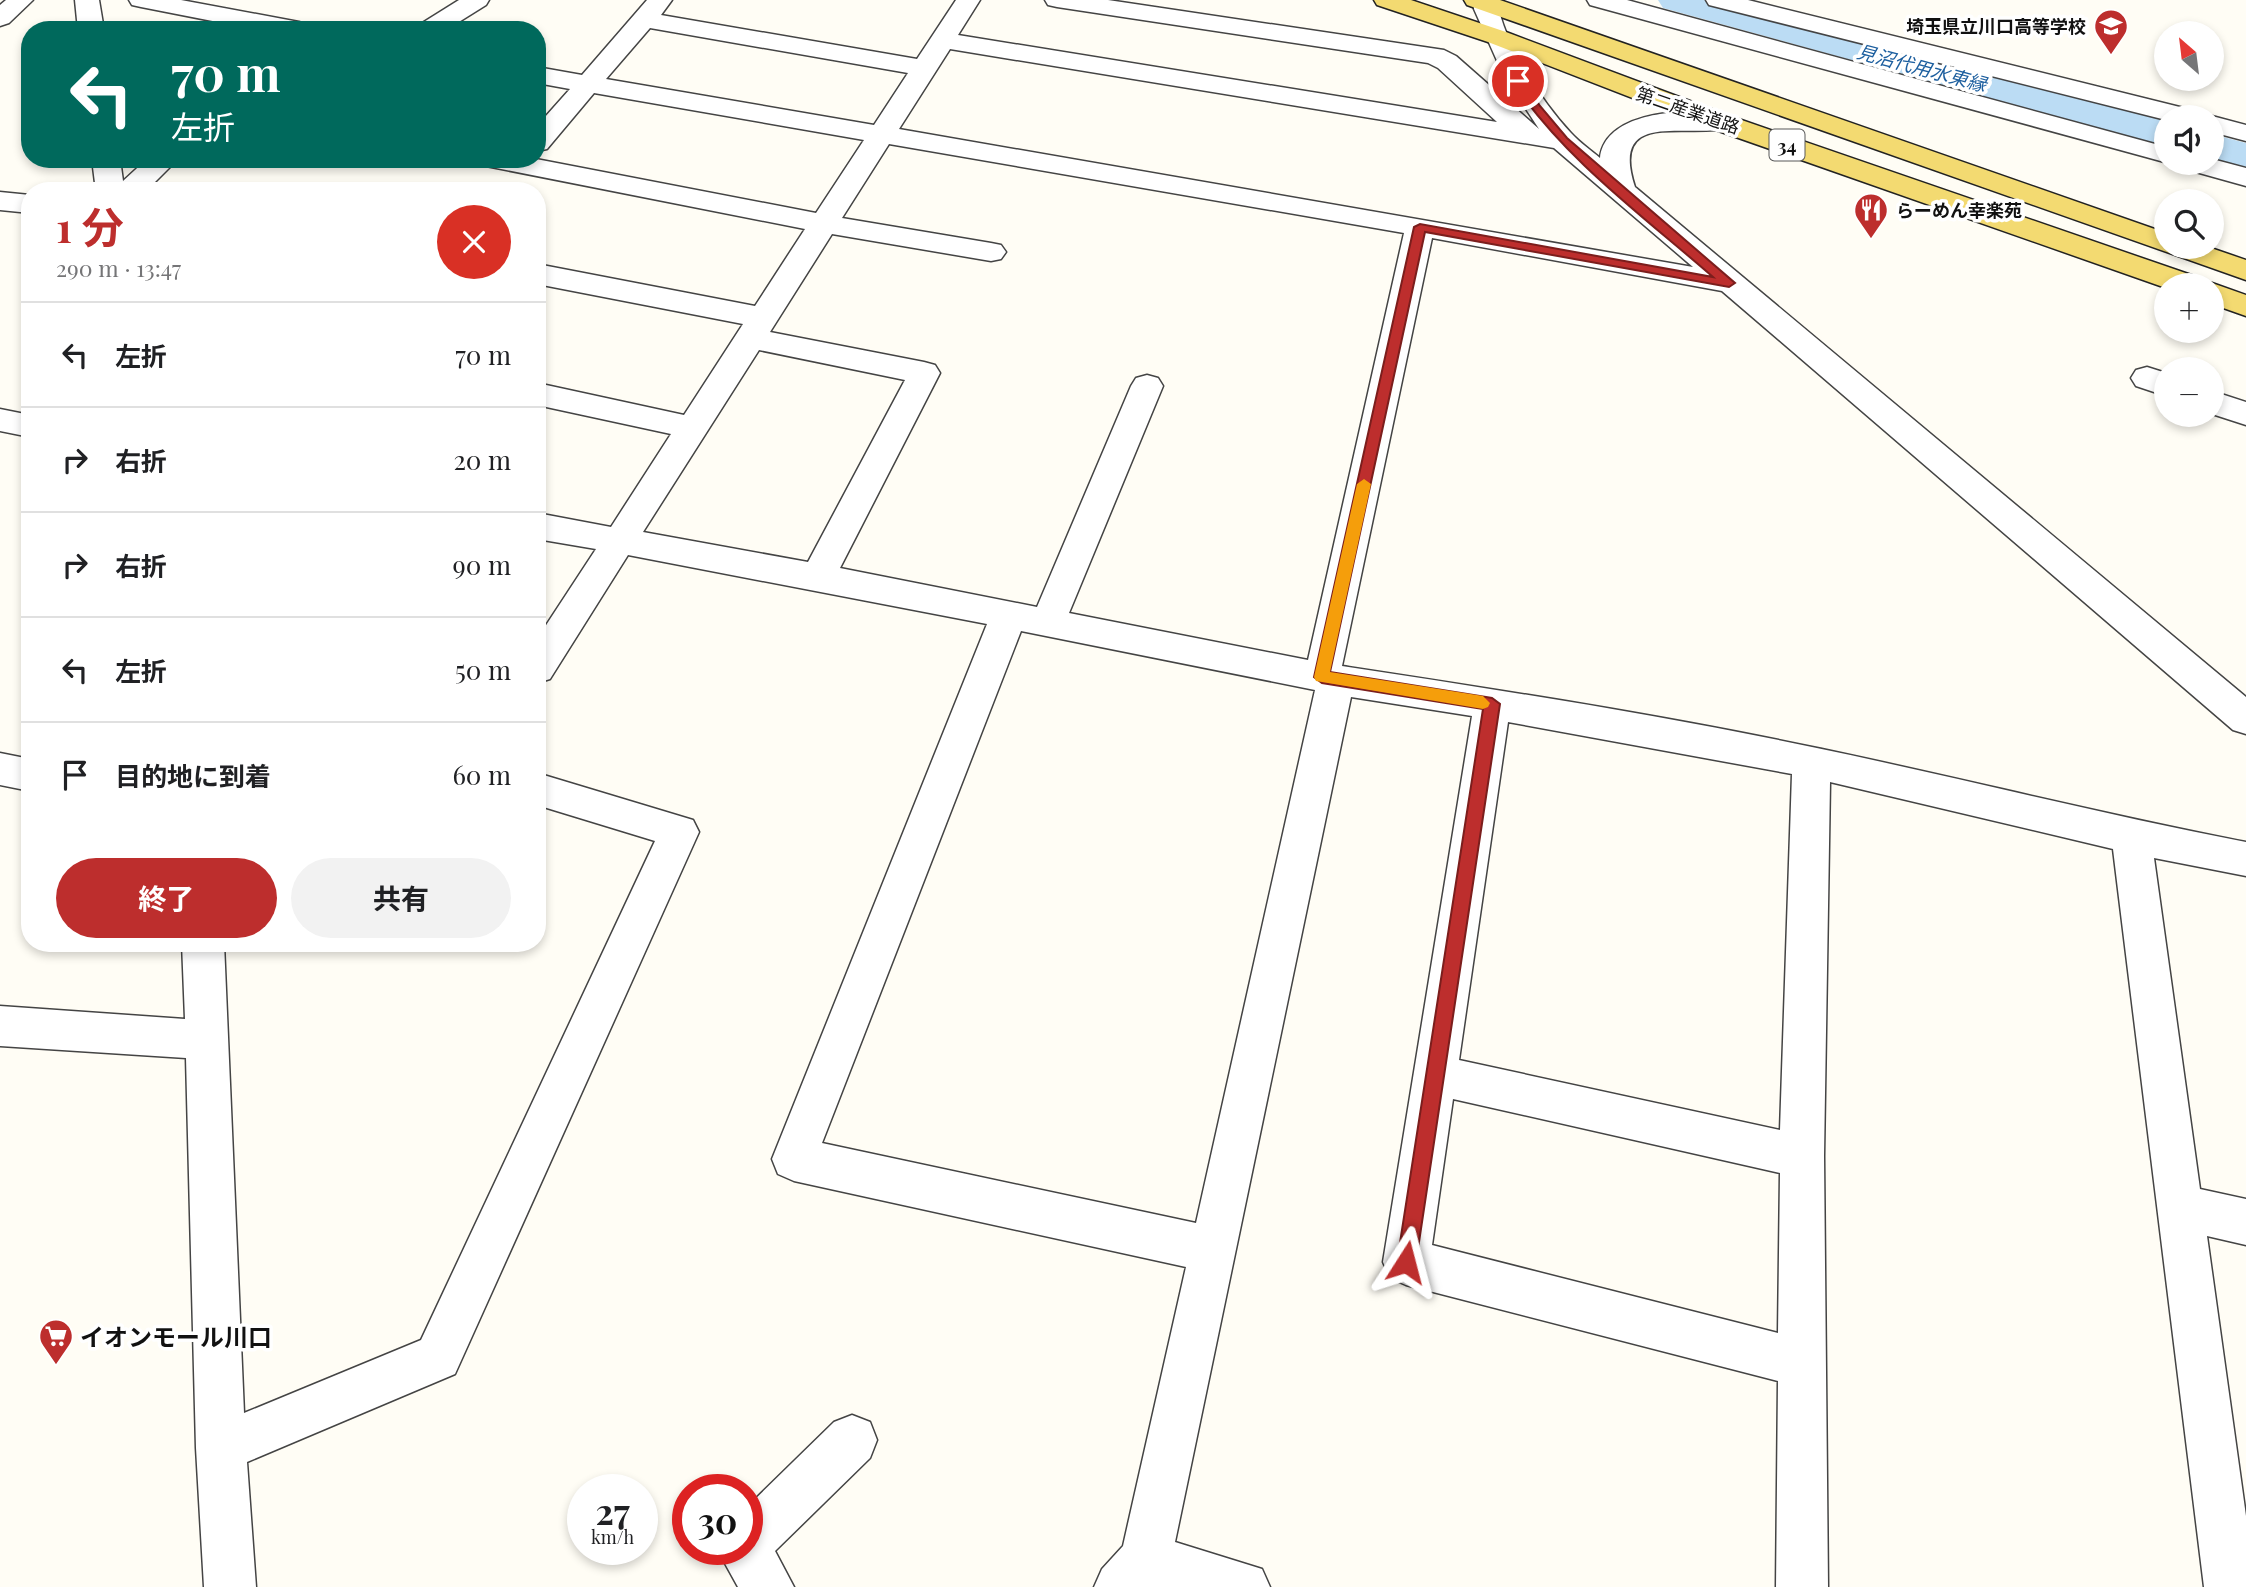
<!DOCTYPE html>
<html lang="ja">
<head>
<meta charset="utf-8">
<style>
	body { margin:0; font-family:"Playfair Display","Noto Sans JP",serif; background:#f2f2f2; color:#202124; height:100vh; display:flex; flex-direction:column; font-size:26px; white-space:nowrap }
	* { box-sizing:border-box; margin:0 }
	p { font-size:23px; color:#757577 }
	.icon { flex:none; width:38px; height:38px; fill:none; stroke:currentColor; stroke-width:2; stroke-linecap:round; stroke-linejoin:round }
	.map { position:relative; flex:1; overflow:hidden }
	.panel { position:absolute; left:21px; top:182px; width:525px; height:770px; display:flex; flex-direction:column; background:#fff; border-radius:28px; box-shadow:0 4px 10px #0003 }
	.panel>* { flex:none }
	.guide { position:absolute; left:21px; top:21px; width:525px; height:147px; border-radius:28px; box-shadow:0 4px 10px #0003; background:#00695c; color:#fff; overflow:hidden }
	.needle { width:46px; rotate:332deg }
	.buttons { position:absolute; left:2154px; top:21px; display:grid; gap:14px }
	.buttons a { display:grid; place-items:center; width:70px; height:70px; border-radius:50%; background:#fff; box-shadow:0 4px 10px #0003; font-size:35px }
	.speed { position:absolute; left:567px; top:1474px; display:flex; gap:14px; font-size:35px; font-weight:700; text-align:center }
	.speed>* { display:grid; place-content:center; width:91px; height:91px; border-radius:50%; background:#fff; box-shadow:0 4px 10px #0003; line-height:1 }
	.speed small { font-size:18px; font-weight:400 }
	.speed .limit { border:10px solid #d22; background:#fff; color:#111 }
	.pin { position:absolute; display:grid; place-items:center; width:60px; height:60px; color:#fff; margin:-30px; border:4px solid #fff; border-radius:50%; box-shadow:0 2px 7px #0007 }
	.me { position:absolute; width:77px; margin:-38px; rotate:9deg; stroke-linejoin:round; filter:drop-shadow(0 0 5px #0008) }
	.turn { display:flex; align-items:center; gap:24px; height:147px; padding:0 35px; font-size:32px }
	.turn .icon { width:91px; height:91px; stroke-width:2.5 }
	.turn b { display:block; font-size:49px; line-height:60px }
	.round { display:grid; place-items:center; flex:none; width:74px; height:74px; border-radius:37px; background:#f2f2f2 }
	.head { display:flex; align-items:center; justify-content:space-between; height:119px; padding:0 35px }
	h1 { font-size:42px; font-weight:700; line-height:52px; color:#bd2e2d }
	.cta { display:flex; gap:14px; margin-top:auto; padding:14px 35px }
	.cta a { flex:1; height:80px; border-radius:42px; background:#bd2e2d; color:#fff; font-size:28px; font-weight:700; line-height:80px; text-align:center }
	.cta a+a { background:#f2f2f2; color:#202124 }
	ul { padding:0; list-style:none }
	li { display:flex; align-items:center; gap:21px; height:105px; padding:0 35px; border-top:2px solid #e0e0e0 }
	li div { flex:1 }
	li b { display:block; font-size:26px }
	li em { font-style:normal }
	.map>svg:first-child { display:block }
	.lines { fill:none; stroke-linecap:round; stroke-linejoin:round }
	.canal { fill:#bbdcf4; fill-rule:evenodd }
	.minor-casing { stroke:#444; stroke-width:3 }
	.major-casing { stroke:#222; stroke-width:3 }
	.minor { fill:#fff; fill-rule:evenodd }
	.major { fill:#f3da71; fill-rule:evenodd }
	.route { fill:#bd2e2d; stroke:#7b1e1d; stroke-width:2 }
	.slow { fill:#f59e0b }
	.labels { text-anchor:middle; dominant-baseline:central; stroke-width:7; stroke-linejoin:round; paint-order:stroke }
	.far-poi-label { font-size:18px; font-weight:bold; fill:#111; stroke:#fff; text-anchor:end }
	.far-street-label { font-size:18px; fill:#111; stroke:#fff }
	.far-water-label { font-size:19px; font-style:italic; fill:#1d5f9f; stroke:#fff }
	.shield { fill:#fff; stroke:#585858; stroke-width:2 }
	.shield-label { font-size:19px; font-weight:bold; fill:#111 }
	.near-poi-label { font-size:24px; font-weight:bold; fill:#111; stroke:#fff; text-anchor:start }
</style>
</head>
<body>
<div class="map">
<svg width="2246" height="1587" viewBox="0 0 2246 1587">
	<rect width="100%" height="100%" fill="#fffdf5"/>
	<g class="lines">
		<g class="canal">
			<path d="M1658,0H1721L2166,121V147L1663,8Z"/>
			<path d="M2212,134L2246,143V169L2212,160Z"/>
		</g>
		<g class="minor-casing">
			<g id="minor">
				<path d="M6,0H33L9,23L0,26V5Z"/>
				<path d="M75,0H99L104,30H78Z"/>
				<path d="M129,0H181L299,22L308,25L312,30H258L141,7L132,5Z"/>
				<path d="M459,0H489L486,5L446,30H415L419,25Z"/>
				<path d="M647,0H672L661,15L917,59L956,0H980L958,35L1497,122L1438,68L1428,63L1057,7L1048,5L1045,0H1108L1444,50L1456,56L1539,129L1502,72L1474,9L1473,0H1497C1503,43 1542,102 1571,133C1580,143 1591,150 1600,158C1605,109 1694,107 1730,116L1734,122L1730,128C1686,139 1609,108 1635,187L2246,697V734L2233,730L1722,291L1432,238L1342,666C1499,690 1657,714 1812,747C1957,777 2100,814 2246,842V876L2154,858L2200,1189L2246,1199V1245L2207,1236L2246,1516V1587H2204L2113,849L1830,782L1824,1156L1828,1587H1776L1778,1381L1406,1285L1390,1278L1383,1262L1472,716L1351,697L1175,1542L1262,1569L1270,1587H1094L1102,1569L1123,1546L1186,1267L794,1181L778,1174L772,1159L987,624L628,555L550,679L537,683V639L596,549L537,539V513L611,527L671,434L537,405V383L684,415L743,324L537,284V264L755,306L805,229L491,167L481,165L477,159H536L816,213L864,140L594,93L547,149L537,151V126L570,89L537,83V67L582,75ZM650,28L908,73L874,125L606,79ZM950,49L1554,148L1693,267L899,129ZM889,144L1404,233L1308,660L1069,613L1163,386L1158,378L1147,375L1136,378L1131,386L1037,607L840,568L940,373L935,365L924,362L770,332L832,234L991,261L1001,259L1006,252L1001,245L991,243L842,218ZM759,350L905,380L808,562L643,532ZM1021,631L1315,690L1196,1223L822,1143ZM1508,722L1792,774L1780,1130L1459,1060ZM1453,1099L1780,1173L1778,1333L1432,1245Z"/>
				<path d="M1587,0H1627L2166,147L2168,163L1590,5Z"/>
				<path d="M1706,0H1748L2196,111L2199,117H2166V120L1709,5Z"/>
				<path d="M2212,116L2246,125V141L2212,132V117H2206Z"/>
				<path d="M92,159H120L123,181L147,159H178L146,191H96Z"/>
				<path d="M2212,159L2246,168V186L2185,169L2181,163H2212Z"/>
				<path d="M0,192L30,195V213L0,210Z"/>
				<path d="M2147,367L2166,373V396L2136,386L2131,378L2136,370Z"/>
				<path d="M2212,391L2246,402V425L2212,414Z"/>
				<path d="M0,409L30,415V437L0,431Z"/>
				<path d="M0,753L30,759V791L0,785Z"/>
				<path d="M537,773L693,820L699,832L455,1374L247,1462L256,1587H204L196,1448L186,1058L0,1046V1006L185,1019L182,943H224L244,1413L421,1340L655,841L537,805Z"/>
				<path d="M852,1415L870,1422L877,1440L870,1458L775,1551L794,1587H738L717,1549H747V1507L834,1422Z"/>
			</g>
		</g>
		<g class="major-casing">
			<g id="major">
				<path d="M1374,0H1411L1506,32L1730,116L2200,278L2204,285H2166V288L1710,128L1488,42L1377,5Z"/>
				<path d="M1464,0H1500L2166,233V247H2208L2246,260V280L1467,5Z"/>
				<path d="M2212,283L2246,295V316L2212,304V285H2204Z"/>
			</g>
		</g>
		<use href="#minor" class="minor"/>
		<use href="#major" class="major"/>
	</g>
	<path class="route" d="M1514,78H1522L1540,106L1567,138L1735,283L1729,287L1425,232L1330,672L1492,698L1500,704L1416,1262L1413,1269L1406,1272L1399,1269L1397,1262L1483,709L1322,683L1314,677L1414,227L1420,224L1713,277C1643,216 1564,159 1512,81Z"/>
	<path class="slow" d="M1364,479L1371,484L1330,672L1483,696L1490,703L1488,707L1483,709L1316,681L1314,677L1357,484Z"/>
	<defs>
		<g id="school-pin" transform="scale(1.75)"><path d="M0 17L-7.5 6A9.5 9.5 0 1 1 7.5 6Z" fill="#bd2e2d" stroke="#fff"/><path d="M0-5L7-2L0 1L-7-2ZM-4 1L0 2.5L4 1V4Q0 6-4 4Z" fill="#fff"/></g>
		<g id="restaurant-pin" transform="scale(1.75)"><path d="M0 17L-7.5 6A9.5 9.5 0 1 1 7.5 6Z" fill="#bd2e2d" stroke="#fff"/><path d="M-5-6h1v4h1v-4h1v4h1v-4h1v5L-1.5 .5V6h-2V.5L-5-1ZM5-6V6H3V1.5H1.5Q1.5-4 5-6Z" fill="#fff"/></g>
		<g id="supermarket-pin" transform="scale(1.75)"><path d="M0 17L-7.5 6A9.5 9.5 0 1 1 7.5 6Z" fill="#bd2e2d" stroke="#fff"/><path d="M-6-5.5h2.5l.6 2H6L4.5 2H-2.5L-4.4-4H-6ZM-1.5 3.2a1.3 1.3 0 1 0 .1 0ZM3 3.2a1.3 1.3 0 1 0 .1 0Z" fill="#fff"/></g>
	</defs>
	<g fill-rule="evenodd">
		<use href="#school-pin" x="2111" y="26"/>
		<use href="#restaurant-pin" x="1871" y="210"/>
		<use href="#supermarket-pin" x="56" y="1336"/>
	</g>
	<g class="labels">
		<g class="far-poi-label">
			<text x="2086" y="26">埼玉県立川口高等学校</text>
			<text x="1896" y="210" text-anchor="start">らーめん幸楽苑</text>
		</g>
		<g class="far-street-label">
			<text transform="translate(1688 110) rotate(19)">第二産業道路</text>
		</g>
		<g class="far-water-label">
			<text transform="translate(1922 67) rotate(15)">見沼代用水東縁</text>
		</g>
		<rect class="shield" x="1769.5" y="129.5" width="35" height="31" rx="5"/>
		<g class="shield-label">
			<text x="1787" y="145">34</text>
		</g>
		<g class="near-poi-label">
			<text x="80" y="1336">イオンモール川口</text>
		</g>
	</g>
</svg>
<div class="buttons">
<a><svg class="needle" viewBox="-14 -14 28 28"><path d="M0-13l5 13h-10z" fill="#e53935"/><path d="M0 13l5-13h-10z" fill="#757577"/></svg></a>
<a><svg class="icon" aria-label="sound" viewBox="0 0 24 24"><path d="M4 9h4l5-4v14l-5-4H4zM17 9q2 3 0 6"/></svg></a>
<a><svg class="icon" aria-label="search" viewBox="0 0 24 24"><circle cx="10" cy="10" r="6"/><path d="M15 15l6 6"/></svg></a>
<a>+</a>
<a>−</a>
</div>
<div class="speed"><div>27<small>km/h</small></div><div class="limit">30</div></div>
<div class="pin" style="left:1518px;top:81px;background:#d93025"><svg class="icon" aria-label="arrive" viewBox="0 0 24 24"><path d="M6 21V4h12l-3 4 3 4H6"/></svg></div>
<svg class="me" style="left:1406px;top:1262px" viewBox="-20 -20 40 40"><path d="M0-17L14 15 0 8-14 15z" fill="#bd2e2d" stroke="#fff" stroke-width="4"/></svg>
<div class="guide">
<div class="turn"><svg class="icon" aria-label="left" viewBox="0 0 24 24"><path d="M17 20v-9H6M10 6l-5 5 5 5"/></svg><div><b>70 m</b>左折</div></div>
</div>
<section class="panel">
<div class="head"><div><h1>1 分</h1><p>290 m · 13:47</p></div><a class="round" style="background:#d93025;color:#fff"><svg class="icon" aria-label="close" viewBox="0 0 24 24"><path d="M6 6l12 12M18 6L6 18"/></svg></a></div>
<ul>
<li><svg class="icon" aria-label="left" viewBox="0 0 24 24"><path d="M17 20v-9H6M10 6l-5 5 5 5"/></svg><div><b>左折</b></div><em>70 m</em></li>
<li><svg class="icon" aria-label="right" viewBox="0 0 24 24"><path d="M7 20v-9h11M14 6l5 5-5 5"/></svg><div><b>右折</b></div><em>20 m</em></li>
<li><svg class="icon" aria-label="right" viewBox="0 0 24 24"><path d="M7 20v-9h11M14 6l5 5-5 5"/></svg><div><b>右折</b></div><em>90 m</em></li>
<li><svg class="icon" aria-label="left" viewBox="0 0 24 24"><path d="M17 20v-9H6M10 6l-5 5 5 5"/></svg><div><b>左折</b></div><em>50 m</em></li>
<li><svg class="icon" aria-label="arrive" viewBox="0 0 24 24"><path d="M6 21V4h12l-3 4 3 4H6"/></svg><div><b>目的地に到着</b></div><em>60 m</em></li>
</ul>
<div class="cta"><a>終了</a><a>共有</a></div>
</section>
</div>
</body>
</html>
